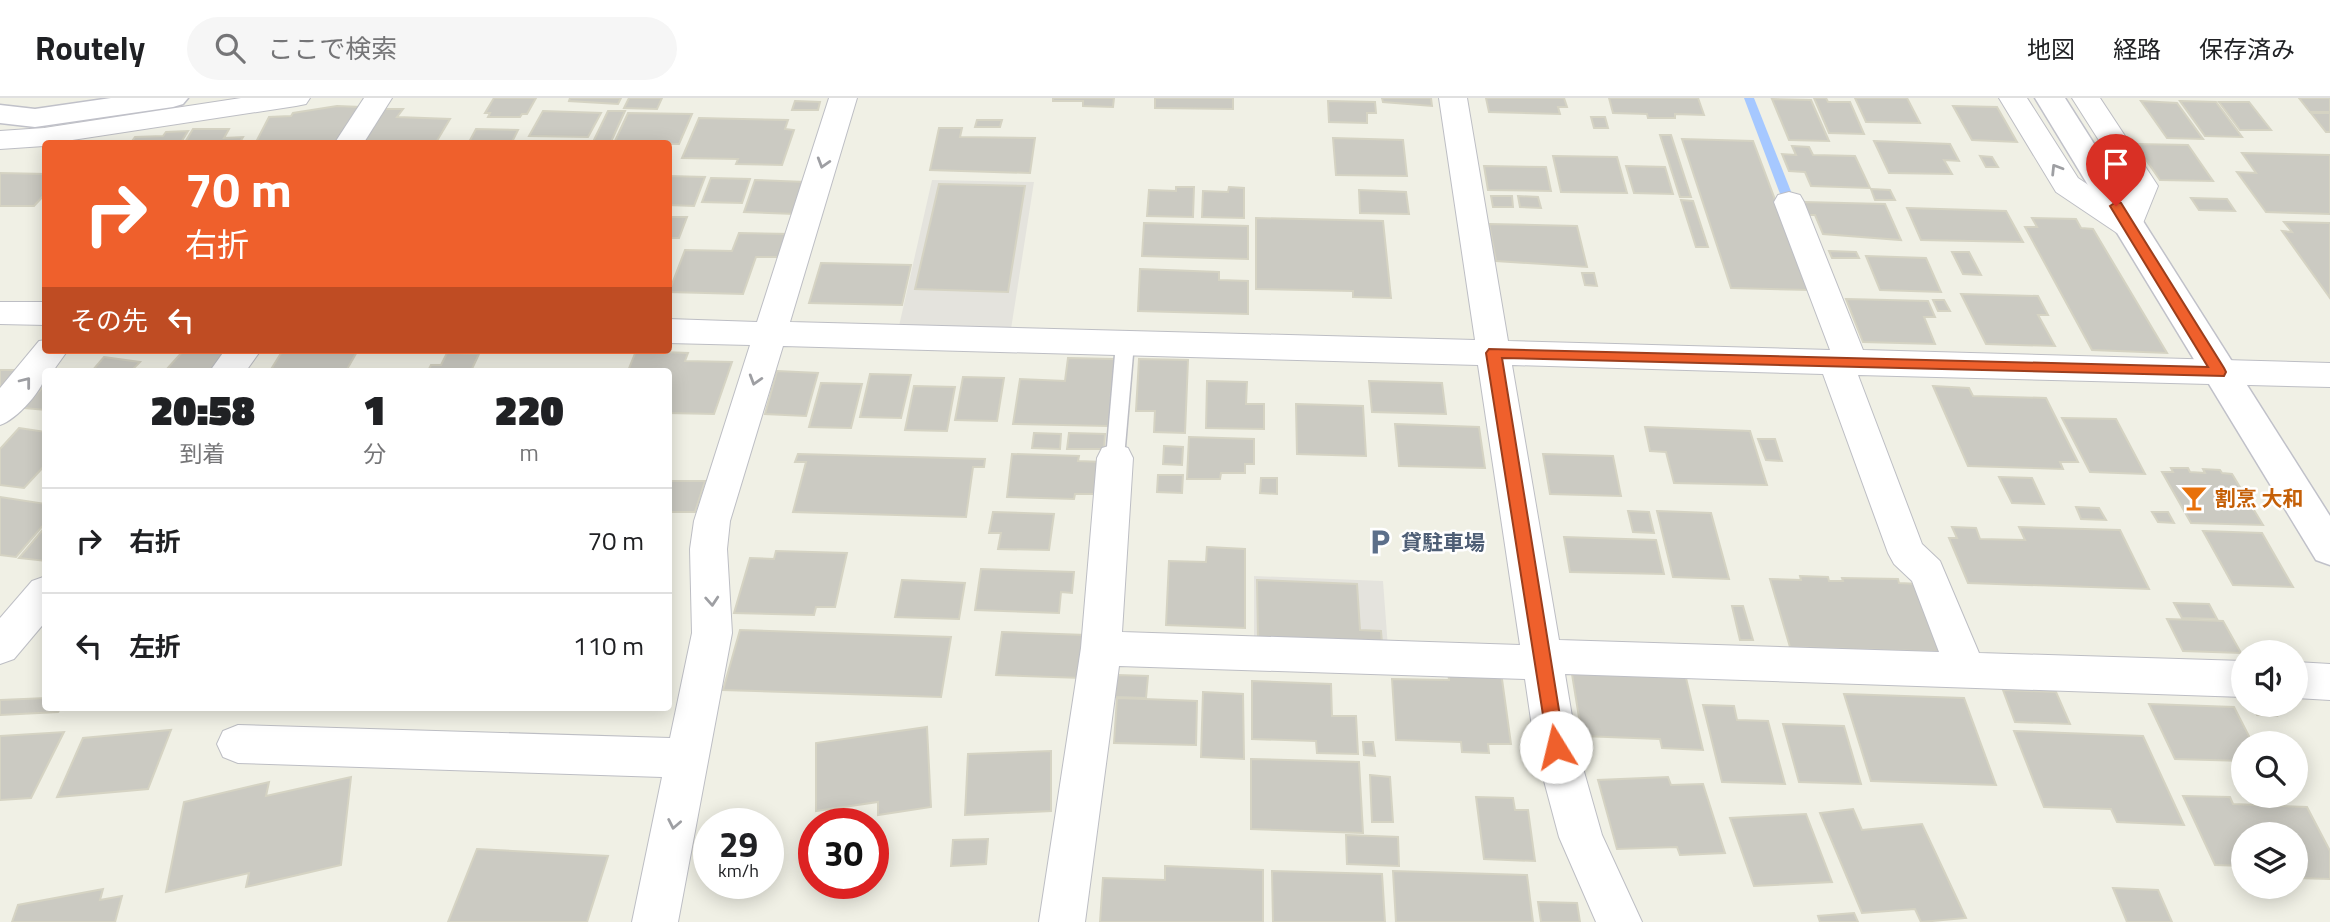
<!DOCTYPE html>
<html lang="ja">
<head>
<meta charset="utf-8">
<style>
	body { margin:0; font-family:"Titillium Web","Noto Sans JP",sans-serif; background:#f6f6f6; color:#202124; height:100vh; display:flex; flex-direction:column; font-size:26px; white-space:nowrap }
	* { box-sizing:border-box; margin:0 }
	p { font-size:23px; color:#757577 }
	.icon { flex:none; width:38px; height:38px; fill:none; stroke:currentColor; stroke-width:2; stroke-linecap:round; stroke-linejoin:round }
	.map { position:relative; flex:1; overflow:hidden }
	.panel { position:absolute; left:42px; top:270px; width:630px; height:343px; display:flex; flex-direction:column; background:#fff; border-radius:7px; box-shadow:0 4px 18px #0003 }
	.panel>* { flex:none }
	.guide { position:absolute; left:42px; top:42px; width:630px; height:214px; border-radius:7px; box-shadow:0 4px 18px #0003; background:#ef602c; color:#fff; overflow:hidden }
	.tools { position:absolute; left:2231px; top:542px; display:grid; gap:14px }
	.tools a { display:grid; place-items:center; width:77px; height:77px; border-radius:50%; background:#fff; box-shadow:0 4px 18px #0003; font-size:35px }
	.speed { position:absolute; left:693px; top:710px; display:flex; gap:14px; font-size:35px; font-weight:700; text-align:center }
	.speed>* { display:grid; place-content:center; width:91px; height:91px; border-radius:50%; background:#fff; box-shadow:0 4px 18px #0003; line-height:1 }
	.speed small { font-size:18px; font-weight:400 }
	.speed .limit { border:10px solid #d22; background:#fff; color:#111 }
	.pin { position:absolute; display:grid; place-items:center; width:60px; height:60px; color:#fff; margin:-72px -30px; border-radius:50% 50% 50% 0; rotate:-45deg; box-shadow:0 0 7px #0007 }
	.pin .icon { rotate:45deg }
	.me { position:absolute; width:77px; margin:-38px; rotate:351deg; stroke-linejoin:round; filter:drop-shadow(0 0 5px #0008) }
	.turn { display:flex; align-items:center; gap:24px; height:147px; padding:0 28px; font-size:32px }
	.turn .icon { width:91px; height:91px; stroke-width:2.5 }
	.turn b { display:block; font-size:49px; line-height:60px }
	.then { display:flex; align-items:center; height:66px; padding:0 28px; background:#0003; gap:14px; font-size:26px }
	.eta { display:flex; justify-content:space-evenly; align-items:center; height:119px; text-align:center }
	.eta b { font-size:42px; font-weight:800; line-height:49px }
	ul { padding:0; list-style:none }
	li { display:flex; align-items:center; gap:21px; height:105px; padding:0 28px; border-top:2px solid #e0e0e0 }
	li div { flex:1 }
	li b { display:block; font-size:26px }
	li em { font-style:normal }
	header { display:flex; align-items:center; gap:42px; box-sizing:border-box; height:98px; padding:0 35px; background:#fff; border-bottom:2px solid #e0e0e0 }
	header strong { font-size:33px }
	nav { display:flex; gap:38px; margin-inline-start:auto; font-size:24px }
	.search { width:490px; height:63px; background:#f6f6f6; display:flex; align-items:center; gap:18px; box-sizing:border-box; padding:0 24px; border-radius:38px; color:#757577; font-size:26px }
	.map>svg:first-child { display:block }
	.industrial { fill:#e4e3dd }
	.lines { fill:none; stroke-linecap:round; stroke-linejoin:round }
	.stream { fill:#a6c8ff; fill-rule:evenodd }
	.building { fill:#cbcac2; stroke:#d5d3c3; stroke-width:2 }
	.lane-casing { stroke:#bdbec4; stroke-width:3 }
	.street-casing { stroke:#bdbec4; stroke-width:2 }
	.secondary-casing { stroke:#c0c1c9; stroke-width:3 }
	.lane { fill:#fff; fill-rule:evenodd }
	.street { fill:#fff; fill-rule:evenodd }
	.secondary { fill:#fff; fill-rule:evenodd }
	.oneway { stroke:#9e9fa3 }
	.route { fill:#ef602c; stroke:#9b3e1d; stroke-width:2 }
	.labels { text-anchor:middle; dominant-baseline:central; stroke-width:5; stroke-linejoin:round; paint-order:stroke }
	.food-label { font-size:21px; font-weight:bold; fill:#c56008; stroke:#fff; text-anchor:start }
	.service-label { font-size:21px; font-weight:bold; fill:#4e5e75; stroke:#fff; text-anchor:start }
</style>
</head>
<body>
<header>
<strong>Routely</strong>
<div class="search"><svg class="icon" aria-label="search" viewBox="0 0 24 24"><circle cx="10" cy="10" r="6"/><path d="M15 15l6 6"/></svg>ここで検索</div>
<nav><a>地図</a><a>経路</a><a>保存済み</a></nav>
</header>
<div class="map">
<svg width="2330" height="824" viewBox="0 0 2330 824">
	<rect width="100%" height="100%" fill="#f0f0e5"/>
	<g class="industrial">
		<path d="M932,82L1034,84L1011,231L899,228Z"/>
		<path d="M1254,478L1383,483L1388,550L1254,546Z"/>
	</g>
	<g class="lines">
		<path class="stream" d="M1744,0H1754L1794,101L1792,104H1784L1782,101Z"/>
	</g>
	<g class="building">
		<path d="M494,0H536L527,16H522L520,19H488L490,15H485Z"/>
		<path d="M570,0H621L618,6L569,3Z"/>
		<path d="M629,0H662L657,11L624,10Z"/>
		<path d="M1053,0H1114L1113,9L1083,8V3H1053Z"/>
		<path d="M1155,0H1233V11L1155,10Z"/>
		<path d="M1382,0H1431L1432,8L1383,4Z"/>
		<path d="M1486,0H1564L1567,9H1558L1560,16L1489,14Z"/>
		<path d="M1609,0H1698L1704,17L1675,16V20H1648L1647,16L1613,15Z"/>
		<path d="M1814,0H1826L1828,4H1850L1864,36L1829,35Z"/>
		<path d="M1855,0H1907L1920,25L1866,24Z"/>
		<path d="M2299,0H2330V14H2310Z"/>
		<path d="M1772,1L1811,2L1829,43L1789,42Z"/>
		<path d="M795,3L820,4L818,12H792Z"/>
		<path d="M1328,3L1375,4L1376,15H1367V25L1329,24Z"/>
		<path d="M2141,3L2177,5L2203,41L2167,40Z"/>
		<path d="M2180,3L2216,4L2242,39L2205,38Z"/>
		<path d="M2219,4H2249L2271,32H2240Z"/>
		<path d="M337,8L360,9L335,46H255L269,19L291,18L293,15Z"/>
		<path d="M1953,8L1997,9L2017,44L1972,42Z"/>
		<path d="M379,11H403L397,19L450,21L435,46H356Z"/>
		<path d="M543,13L601,15L588,39L529,38Z"/>
		<path d="M608,13H625L610,46H592Z"/>
		<path d="M628,15L692,16L679,46L614,45Z"/>
		<path d="M2311,15H2330V34H2326Z"/>
		<path d="M1591,19H1605L1608,30H1594Z"/>
		<path d="M699,20L788,22L785,31L794,32L782,67L736,66L738,61L682,60Z"/>
		<path d="M977,22H1002L1000,29H975Z"/>
		<path d="M939,30H962L960,39L1035,40L1030,75L930,72Z"/>
		<path d="M193,31H229L224,40L243,39L239,46H184Z"/>
		<path d="M476,31L518,32L511,46H468Z"/>
		<path d="M188,33L180,46H130L135,39L163,38L166,34Z"/>
		<path d="M1660,37H1671L1691,99H1680Z"/>
		<path d="M1333,40L1403,42L1407,78L1336,77Z"/>
		<path d="M1682,41L1753,43L1809,192L1731,190Z"/>
		<path d="M1874,43L1950,46L1959,63L1944,62L1952,76L1889,75Z"/>
		<path d="M2135,46L2188,47L2213,83L2160,82Z"/>
		<path d="M1792,48L1809,49L1813,57L1855,58L1870,90L1811,88L1805,74L1789,73L1782,56L1796,57Z"/>
		<path d="M2242,55L2330,57V116L2266,114L2237,74L2256,75Z"/>
		<path d="M1553,58L1617,59L1627,95L1561,94Z"/>
		<path d="M1980,58L1992,59L1998,69H1986Z"/>
		<path d="M1484,68L1546,69L1551,93L1488,92Z"/>
		<path d="M1626,68L1665,69L1673,96L1634,95Z"/>
		<path d="M0,75L46,76V95L34,108H0Z"/>
		<path d="M668,78L705,79L694,108L668,107Z"/>
		<path d="M711,80L750,81L742,105L702,104Z"/>
		<path d="M755,82L805,84L795,116L744,114Z"/>
		<path d="M939,86L1025,88L1008,194L915,191Z"/>
		<path d="M1176,89H1194L1193,119L1147,118L1149,92L1176,93Z"/>
		<path d="M1229,89L1244,90V120L1202,119L1203,93L1228,94Z"/>
		<path d="M1871,91L1890,92L1895,102H1875Z"/>
		<path d="M1359,92L1406,94L1409,116L1360,115Z"/>
		<path d="M1491,98H1512L1513,109H1493Z"/>
		<path d="M1518,98L1538,99L1541,110L1520,109Z"/>
		<path d="M2191,100L2227,101L2235,113L2199,112Z"/>
		<path d="M1681,102L1693,103L1708,149H1696Z"/>
		<path d="M1803,104L1885,106L1901,142L1823,136L1815,117H1808Z"/>
		<path d="M1907,110L2006,113L2023,144L1921,142Z"/>
		<path d="M668,119H687L679,140H668Z"/>
		<path d="M1256,120L1383,123L1391,200L1353,199V193L1256,191Z"/>
		<path d="M2032,120L2076,121L2081,130L2093,131L2167,255L2092,252L2025,129H2037Z"/>
		<path d="M2284,124L2330,125V200L2282,133L2292,134Z"/>
		<path d="M1144,125L1248,128V161L1142,158Z"/>
		<path d="M1489,126L1577,128L1587,169L1496,163Z"/>
		<path d="M739,135L791,136L783,159H756L743,196L669,194L685,152L732,153Z"/>
		<path d="M1829,153L1856,154L1859,160H1832Z"/>
		<path d="M1952,154H1969L1981,177L1963,176Z"/>
		<path d="M1866,158L1926,160L1941,194L1880,192Z"/>
		<path d="M821,165L911,167L902,207L809,205Z"/>
		<path d="M1140,171L1219,174V182L1248,183V216L1138,213Z"/>
		<path d="M1582,175H1594L1597,188L1585,187Z"/>
		<path d="M1961,196L2038,198L2048,217H2038L2055,248L1986,246Z"/>
		<path d="M1846,201L1928,203L1935,219H1924L1935,246L1863,244Z"/>
		<path d="M1933,202H1944L1950,213H1938Z"/>
		<path d="M184,252H230L211,273L166,272Z"/>
		<path d="M283,252H358L346,273H270Z"/>
		<path d="M636,253L688,255L685,263L732,264L714,316L668,315V273H628Z"/>
		<path d="M447,255L479,256L471,273H428L431,267H441Z"/>
		<path d="M104,259L140,264L131,273H92Z"/>
		<path d="M1068,260L1114,261L1108,328L1013,326L1020,281L1065,283Z"/>
		<path d="M1139,261L1188,262L1185,335L1154,334L1155,313H1136Z"/>
		<path d="M0,272H20L0,296Z"/>
		<path d="M777,273L818,275L806,318L765,316Z"/>
		<path d="M870,276L911,277L901,320L860,319Z"/>
		<path d="M963,279L1004,280L997,323L955,322Z"/>
		<path d="M1207,283L1247,284L1246,306H1264V331L1206,330Z"/>
		<path d="M1369,283L1442,285L1446,316L1372,314Z"/>
		<path d="M821,285L862,286L851,330L809,329Z"/>
		<path d="M46,286V312L23,310Z"/>
		<path d="M914,288L955,289L947,333L905,332Z"/>
		<path d="M1933,288L1969,290L1973,298L2046,300L2078,364H2060L2063,371L1968,368Z"/>
		<path d="M1296,306L1363,308L1366,358L1297,356Z"/>
		<path d="M2062,320L2116,321L2145,376L2090,374Z"/>
		<path d="M1395,326L1479,329L1485,370L1399,368Z"/>
		<path d="M1645,329L1750,333L1767,387L1674,385L1666,354L1650,353Z"/>
		<path d="M19,330L46,334V366L24,390L0,387V351Z"/>
		<path d="M1034,335L1061,336L1060,351L1032,350Z"/>
		<path d="M1069,335L1105,336L1104,351H1067Z"/>
		<path d="M1189,339L1254,341V366H1245V375H1221L1220,381H1187Z"/>
		<path d="M1758,341H1775L1782,363L1766,362Z"/>
		<path d="M1164,348L1183,349L1182,367L1163,366Z"/>
		<path d="M798,356L985,361L984,369H973L966,419L793,414L806,364H795Z"/>
		<path d="M1012,356L1079,358L1078,363L1103,364L1100,396H1075L1074,401L1007,399Z"/>
		<path d="M1543,356L1613,358L1621,398L1550,396Z"/>
		<path d="M2171,370H2188L2190,374L2205,375L2203,371L2220,372L2222,375L2232,376L2263,427L2191,425L2162,374H2173Z"/>
		<path d="M1158,377H1183L1182,395L1157,394Z"/>
		<path d="M1999,379L2032,380L2044,406L2012,405Z"/>
		<path d="M1261,380H1277V396L1260,395Z"/>
		<path d="M668,383H705L695,414H668Z"/>
		<path d="M0,399L46,406V424L16,459L0,457Z"/>
		<path d="M2076,409L2099,410L2106,422L2081,421Z"/>
		<path d="M1628,413L1649,414L1654,435L1633,434Z"/>
		<path d="M1657,413L1711,415L1729,481L1673,479Z"/>
		<path d="M993,414L1054,416L1049,452L998,451L1001,435H989Z"/>
		<path d="M2152,414H2168L2174,425L2158,424Z"/>
		<path d="M46,428V463L19,460Z"/>
		<path d="M1952,429L1976,430L1980,441L2025,442L2019,429L2120,432L2149,491L1968,485L1949,440H1957Z"/>
		<path d="M2203,433L2262,435L2293,489L2233,487Z"/>
		<path d="M1564,439L1656,442L1664,476L1570,474Z"/>
		<path d="M1207,449L1245,451V530L1166,527L1169,463L1206,464Z"/>
		<path d="M776,453L847,455L835,509H816L814,517L734,515L750,460L774,461Z"/>
		<path d="M981,471L1074,474L1072,495L1061,494L1059,515L975,512Z"/>
		<path d="M1800,478L1828,479L1829,483H1843L1842,480L1898,481L1899,485L1919,486L1945,554L1790,549L1770,481L1801,482Z"/>
		<path d="M902,482L965,485L959,521L895,519Z"/>
		<path d="M1257,482L1357,486L1360,532L1381,533L1382,545L1258,541Z"/>
		<path d="M2174,505L2209,506L2217,521L2182,520Z"/>
		<path d="M1732,508H1743L1753,542H1740Z"/>
		<path d="M2167,521L2223,523L2241,555L2183,553Z"/>
		<path d="M740,532L951,539L941,599L723,592Z"/>
		<path d="M1002,534L1086,537L1082,580L996,577Z"/>
		<path d="M1448,573L1501,574L1511,646H1488L1489,655L1462,654L1461,644L1396,642L1392,581L1449,582Z"/>
		<path d="M1572,576L1686,580L1703,652L1662,650L1660,641L1582,638Z"/>
		<path d="M1117,577L1148,578L1146,600L1115,599Z"/>
		<path d="M1252,583L1331,586L1332,618H1356L1358,656L1317,655L1316,643L1252,641Z"/>
		<path d="M2003,592L2056,594L2070,626L2015,624Z"/>
		<path d="M1203,594L1243,596L1244,661L1201,659Z"/>
		<path d="M1844,596L1964,600L1996,687L1871,683Z"/>
		<path d="M46,600V609H61L58,614L0,617V602Z"/>
		<path d="M1117,600L1197,603L1196,647L1114,645Z"/>
		<path d="M2149,606L2234,609L2253,646H2244V663L2175,661Z"/>
		<path d="M1703,607L1734,608L1737,622L1768,623L1785,686L1722,684Z"/>
		<path d="M2252,607H2272L2277,618L2257,617Z"/>
		<path d="M1783,626L1844,628L1861,686L1799,684Z"/>
		<path d="M927,629L931,709L878,717V704L816,713V645Z"/>
		<path d="M171,632L148,691L57,699L83,640Z"/>
		<path d="M2014,633L2143,638L2184,727L2117,724L2111,711L2044,709Z"/>
		<path d="M64,634L31,700L0,702V638Z"/>
		<path d="M1363,644H1373L1375,658L1364,657Z"/>
		<path d="M1051,653V713L965,717L968,656Z"/>
		<path d="M1251,661L1359,664L1363,735L1251,731Z"/>
		<path d="M1370,677L1390,679L1393,724H1372Z"/>
		<path d="M351,679L341,767L246,789L249,775L166,794L184,704L269,684L266,698Z"/>
		<path d="M1668,679L1671,687L1703,686L1725,755L1680,757L1677,749L1617,751L1598,682Z"/>
		<path d="M2183,698L2230,699L2233,706L2307,709L2330,753V781L2296,780V737H2244V768L2215,767Z"/>
		<path d="M1476,699L1513,700L1515,712H1528L1535,763L1484,761Z"/>
		<path d="M1853,711L1862,732L1922,726L1966,820L1921,824L1915,811L1862,815L1820,715Z"/>
		<path d="M1806,716L1832,784L1754,788L1730,720Z"/>
		<path d="M1346,737L1398,739L1399,768L1347,766Z"/>
		<path d="M988,741L986,766L951,768L953,742Z"/>
		<path d="M477,751L608,758L587,824H448Z"/>
		<path d="M1165,768L1263,772V824H1100L1103,780L1165,782Z"/>
		<path d="M1272,773L1382,776L1385,824H1273Z"/>
		<path d="M1393,773L1527,777L1533,824H1396Z"/>
		<path d="M2113,790L2158,792L2172,824H2127Z"/>
		<path d="M103,791L100,802L122,798L115,824H12L18,807Z"/>
		<path d="M1538,804L1577,805L1580,824H1541Z"/>
		<path d="M1854,815L1858,824H1820L1818,818Z"/>
	</g>
	<g class="lines">
		<g class="lane-casing">
			<path id="lane" d="M1125,239L1131,241L1134,245L1124,360L1122,365L1115,367L1108,365L1106,360L1116,245L1119,241Z"/>
		</g>
		<g class="street-casing">
			<g id="street">
				<path d="M241,0H310L306,6L296,8L46,46L44,48L0,51V33L44,30Z"/>
				<path d="M364,0H392L363,46H334Z"/>
				<path d="M829,0H857L790,224L1475,242L1439,0H1467L1508,243L1830,252L1774,104L1778,97L1789,94L1800,97L1804,104L1863,252L2330,265V289L1858,277L1922,446L1940,463L1979,555L2244,563V599L1565,576L1577,649L1602,737L1642,824H1596L1559,739L1535,649L1525,581L1119,568L1085,824H1039L1081,550L1097,360L1102,350L1115,346L1128,350L1133,360L1122,534L1520,547L1478,267L783,248L730,423L727,451L732,535L678,824H632L662,679L238,665L223,659L217,646L223,633L238,627L670,640L692,535L690,451L694,423L750,247L668,245V221L757,224ZM1512,267L1823,276L1888,455L1894,466L1912,483L1939,554L1559,542Z"/>
				<path d="M1999,0H2027L2078,80L2120,108L2128,88L2072,0H2100L2158,88L2139,135L2128,138L2117,135L2056,94Z"/>
				<path d="M0,204H46V227L0,226Z"/>
				<path d="M46,242V252H68L53,273H46C46,290 16,322 0,327V290L39,243Z"/>
				<path d="M225,252H261L246,273H210Z"/>
				<path d="M46,478V523L14,561L0,566V520L32,483Z"/>
				<path d="M2296,564L2330,566V602L2296,600Z"/>
			</g>
		</g>
		<g class="secondary-casing">
			<g id="secondary">
				<path d="M111,0H188L183,6L173,9L35,29L0,25V7L35,11Z"/>
				<path d="M2035,0H2065L2330,418V467L2316,462Z"/>
			</g>
		</g>
		<use href="#lane" class="lane"/>
		<use href="#street" class="street"/>
		<use href="#secondary" class="secondary"/>
	</g>
	<defs><path id="oneway-chevron" d="M-2-3.5L2.5 0L-2 3.5" fill="none" stroke-width="1.6" stroke-linecap="round" stroke-linejoin="round" transform="scale(1.75)"/></defs>
	<g class="oneway">
		<use href="#oneway-chevron" transform="translate(823 65) rotate(107)"/>
		<use href="#oneway-chevron" transform="translate(2056 71) rotate(-122)"/>
		<use href="#oneway-chevron" transform="translate(755 282) rotate(107)"/>
		<use href="#oneway-chevron" transform="translate(26 284) rotate(-52)"/>
		<use href="#oneway-chevron" transform="translate(712 503) rotate(86)"/>
		<use href="#oneway-chevron" transform="translate(674 726) rotate(101)"/>
	</g>
	<path class="route" d="M2116,104L2121,105L2224,270L2226,274L2224,278L1502,260L1565,649L1562,655L1556,657L1549,655L1486,255L1489,251L2208,269L2110,108Z"/>
	<defs>
		<g id="bar-bare" transform="scale(2.1)"><path d="M-6-5H6L.8 .8V4.5H3.5V6h-7V4.5H-.8V.8Z" fill="#e8710a" stroke="#fff" stroke-width="2.5" paint-order="stroke"/></g>
		<g id="parking-bare" transform="scale(2.1)"><path d="M-3.5-5.5H1a3.5 3.5 0 0 1 0 7H-1V5.5H-3.5ZM-1-3.4V-.6H.8a1.4 1.4 0 0 0 0-2.8Z" fill="#5c6f8a" stroke="#fff" stroke-width="2.5" paint-order="stroke"/></g>
	</defs>
	<g fill-rule="evenodd">
		<use href="#bar-bare" x="2194" y="400"/>
		<use href="#parking-bare" x="1380" y="444"/>
	</g>
	<g class="labels">
		<g class="food-label">
			<text x="2215" y="400">割烹 大和</text>
		</g>
		<g class="service-label">
			<text x="1401" y="444">貸駐車場</text>
		</g>
	</g>
</svg>
<div class="tools">
<a><svg class="icon" aria-label="sound" viewBox="0 0 24 24"><path d="M4 9h4l5-4v14l-5-4H4zM17 9q2 3 0 6"/></svg></a>
<a><svg class="icon" aria-label="search" viewBox="0 0 24 24"><circle cx="10" cy="10" r="6"/><path d="M15 15l6 6"/></svg></a>
<a><svg class="icon" aria-label="layers" viewBox="0 0 24 24"><path d="M12 4l9 5-9 5-9-5zM3 14l9 5 9-5"/></svg></a>
</div>
<div class="speed"><div>29<small>km/h</small></div><div class="limit">30</div></div>
<div class="pin" style="left:2116px;top:108px;background:#d93025"><svg class="icon" aria-label="arrive" viewBox="0 0 24 24"><path d="M6 21V4h12l-3 4 3 4H6"/></svg></div>
<svg class="me" style="left:1556px;top:649px" viewBox="-20 -20 40 40"><circle r="19" fill="#fff"/><path d="M0-13L10 11 0 6-10 11z" fill="#ef602c"/></svg>
<div class="guide">
<div class="turn"><svg class="icon" aria-label="right" viewBox="0 0 24 24"><path d="M7 20v-9h11M14 6l5 5-5 5"/></svg><div><b>70 m</b>右折</div></div>
<div class="then">その先<svg class="icon" aria-label="left" viewBox="0 0 24 24"><path d="M17 20v-9H6M10 6l-5 5 5 5"/></svg></div>
</div>
<section class="panel">
<div class="eta">
<div><b>20:58</b><p>到着</p></div>
<div><b>1</b><p>分</p></div>
<div><b>220</b><p>m</p></div>
</div>
<ul>
<li><svg class="icon" aria-label="right" viewBox="0 0 24 24"><path d="M7 20v-9h11M14 6l5 5-5 5"/></svg><div><b>右折</b></div><em>70 m</em></li>
<li><svg class="icon" aria-label="left" viewBox="0 0 24 24"><path d="M17 20v-9H6M10 6l-5 5 5 5"/></svg><div><b>左折</b></div><em>110 m</em></li>
</ul>
</section>
</div>
</body>
</html>
